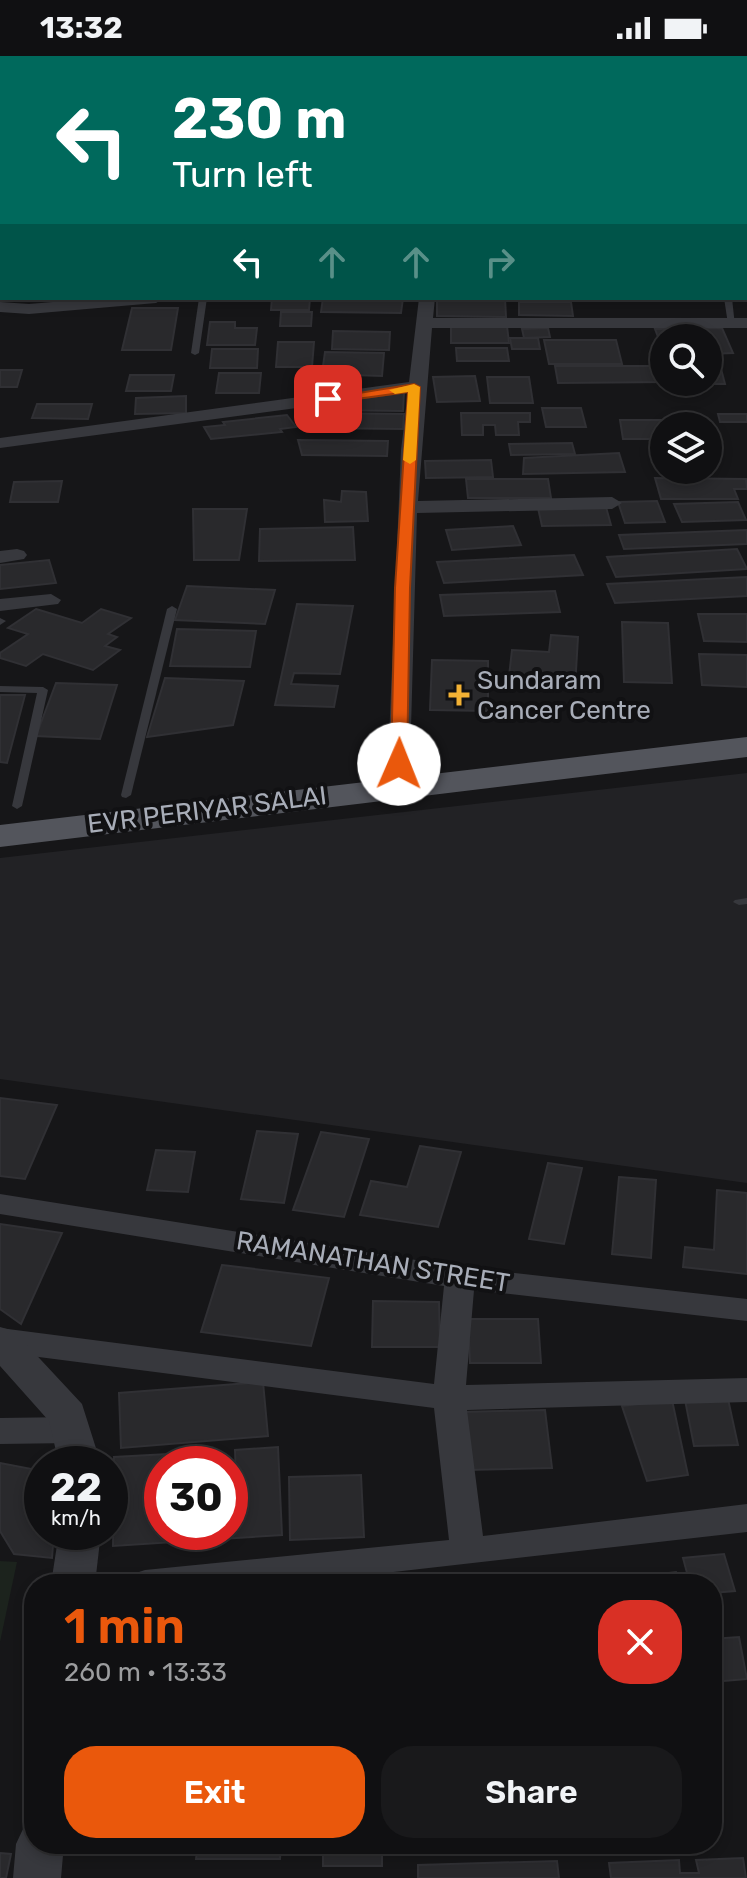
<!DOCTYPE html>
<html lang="en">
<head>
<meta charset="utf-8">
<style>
	body { margin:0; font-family:Rubik,sans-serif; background:#19191b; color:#f1f3f6; height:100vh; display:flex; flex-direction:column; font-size:30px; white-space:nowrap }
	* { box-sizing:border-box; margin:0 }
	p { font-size:26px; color:#9c9d9f }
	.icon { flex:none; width:44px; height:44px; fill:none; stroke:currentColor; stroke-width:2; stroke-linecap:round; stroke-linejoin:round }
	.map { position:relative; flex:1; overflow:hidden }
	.drawer { position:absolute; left:24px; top:1518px; width:698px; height:280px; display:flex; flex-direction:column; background:#101012; border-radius:32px; box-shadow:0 4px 12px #0003,0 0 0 2px #303032 }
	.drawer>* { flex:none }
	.banner { position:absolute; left:0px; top:0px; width:748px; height:244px; box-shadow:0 4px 12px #0003,0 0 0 2px #303032; background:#00695c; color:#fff; overflow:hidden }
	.fabs { position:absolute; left:650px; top:268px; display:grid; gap:16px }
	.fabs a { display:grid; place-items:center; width:72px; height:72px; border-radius:50%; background:#101012; box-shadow:0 4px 12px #0003,0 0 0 2px #303032; font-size:40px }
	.speed { position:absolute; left:24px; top:1390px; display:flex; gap:16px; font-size:40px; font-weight:700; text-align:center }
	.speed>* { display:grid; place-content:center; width:104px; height:104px; border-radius:50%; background:#101012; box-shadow:0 4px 12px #0003,0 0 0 2px #303032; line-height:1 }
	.speed small { font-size:20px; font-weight:400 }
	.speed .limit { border:12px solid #d22; background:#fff; color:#111 }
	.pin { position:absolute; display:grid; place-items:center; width:68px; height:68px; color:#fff; margin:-34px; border-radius:16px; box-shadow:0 4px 12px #0006 }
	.me { position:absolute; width:88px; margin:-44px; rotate:1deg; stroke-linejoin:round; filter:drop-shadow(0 0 6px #0008) }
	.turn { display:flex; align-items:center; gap:28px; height:168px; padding:0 40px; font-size:36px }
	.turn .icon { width:104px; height:104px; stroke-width:2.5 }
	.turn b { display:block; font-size:56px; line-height:68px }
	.lanes { display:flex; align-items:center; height:76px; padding:0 40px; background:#0003; justify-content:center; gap:40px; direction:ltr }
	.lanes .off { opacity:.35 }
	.round { display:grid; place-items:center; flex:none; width:84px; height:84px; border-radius:32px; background:#19191b }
	.summary { display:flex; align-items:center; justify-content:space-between; height:136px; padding:0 40px }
	h1 { font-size:48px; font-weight:600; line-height:60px; color:#ea580c }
	.button { display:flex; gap:16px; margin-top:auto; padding:16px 40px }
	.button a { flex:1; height:92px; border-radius:32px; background:#ea580c; color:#fff; font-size:32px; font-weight:600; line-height:92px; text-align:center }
	.button a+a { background:#19191b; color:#f1f3f6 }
	.status { display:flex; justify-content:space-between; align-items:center; height:56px; padding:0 40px; background:#101012; direction:ltr }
	.status svg { height:22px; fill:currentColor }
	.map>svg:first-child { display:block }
	.built { fill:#222225 }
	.green { fill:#1c231d }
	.building { fill:#29292c; stroke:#303034; stroke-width:2 }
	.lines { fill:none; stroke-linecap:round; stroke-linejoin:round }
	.service { fill:#37383d; fill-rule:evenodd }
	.minor { fill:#37383d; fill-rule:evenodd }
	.tertiary { fill:#37383d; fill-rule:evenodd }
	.primary { fill:#53555c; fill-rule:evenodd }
	.route { fill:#ea580c; stroke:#983908; stroke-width:2 }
	.slow { fill:#f59e0b }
	.poi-dot { fill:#f2b134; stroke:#111113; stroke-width:3 }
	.labels { text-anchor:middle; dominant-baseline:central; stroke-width:8; stroke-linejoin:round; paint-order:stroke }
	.poi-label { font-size:26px; fill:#a8adb8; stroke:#111113; text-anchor:start }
	.street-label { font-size:26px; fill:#a8adb8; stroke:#111113 }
</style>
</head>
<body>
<div class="status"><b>13:32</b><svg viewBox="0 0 49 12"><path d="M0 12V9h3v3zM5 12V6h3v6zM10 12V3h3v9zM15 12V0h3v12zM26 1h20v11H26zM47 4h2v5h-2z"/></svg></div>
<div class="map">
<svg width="747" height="1822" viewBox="0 0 747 1822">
	<rect width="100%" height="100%" fill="#161618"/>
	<g class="built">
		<path d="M104,0H492V2H102Z"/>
		<path d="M747,717V1127L0,1023V802Z"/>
	</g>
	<path class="green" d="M0,1505L17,1506L0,1586Z"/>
	<g class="building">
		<path d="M15,0H91L14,2Z"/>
		<path d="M272,242H310L309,254H271Z"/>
		<path d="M323,242H403L401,257L321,256Z"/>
		<path d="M437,242H505L506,261L437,260Z"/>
		<path d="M519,246H571L573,260L519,259Z"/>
		<path d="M132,252H178L171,294H122Z"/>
		<path d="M281,256H312L311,270H280Z"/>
		<path d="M210,266H235V272H257L255,289H207Z"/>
		<path d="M451,269L507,270L509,287H451Z"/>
		<path d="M548,272L550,281L524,282L522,273Z"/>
		<path d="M722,272L733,297L708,298V282H664V297L655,273Z"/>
		<path d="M333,275L390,276L389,294L332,293Z"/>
		<path d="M510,282H538L540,293H512Z"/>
		<path d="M544,284H616L622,308H549Z"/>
		<path d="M278,286H314L312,311H276Z"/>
		<path d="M456,292H507L509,305H457Z"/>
		<path d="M212,293H258L257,312H210Z"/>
		<path d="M325,296L384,297L382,320L352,319L351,326L320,331Z"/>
		<path d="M708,309H720L725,328H689L708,326Z"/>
		<path d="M555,310H663L664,326H668L558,327Z"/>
		<path d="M0,314H22L17,331H0Z"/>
		<path d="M219,317H261L259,337H216Z"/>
		<path d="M130,319H174L171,335H126Z"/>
		<path d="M475,320L480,345L437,346L433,321Z"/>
		<path d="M487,321H529L533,347H490Z"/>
		<path d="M404,336L403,355L327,354L328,346Z"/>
		<path d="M186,340V357L135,358L136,342Z"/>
		<path d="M37,348H92L88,363L32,362Z"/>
		<path d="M542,352H581L586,371H546Z"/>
		<path d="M316,357L404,358L403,373L314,372Z"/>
		<path d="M461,357H530V366H518L519,379H496L495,369H483V379H462Z"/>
		<path d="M718,358H747V366H720Z"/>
		<path d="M287,359L296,371L280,373L282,376L211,383L204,371L225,369L223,366Z"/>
		<path d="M620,364H697L699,370H664V383H623Z"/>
		<path d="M298,384L388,385L387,400L302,399Z"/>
		<path d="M572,387L575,398L511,399L509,388Z"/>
		<path d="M619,397L625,416L523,418L524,402Z"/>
		<path d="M491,404L493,421L426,422L425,405Z"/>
		<path d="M655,422L746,423L747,433H734L738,443H661Z"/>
		<path d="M466,423H548L551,442H468Z"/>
		<path d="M62,425L58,446H10L14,426Z"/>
		<path d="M342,435L366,436L368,465L325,466L324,444L341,446Z"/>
		<path d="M657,445L665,466L625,467L618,446Z"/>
		<path d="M738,446L746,464L682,466L674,448Z"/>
		<path d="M606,451L611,469L542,470L538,452Z"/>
		<path d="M193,453H247L239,504H194Z"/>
		<path d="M513,470L521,489L452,494L446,474Z"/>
		<path d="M353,471L355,504L259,505L260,473Z"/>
		<path d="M747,474V488L624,493L619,479Z"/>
		<path d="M737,493L747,513L616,521L607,501Z"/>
		<path d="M574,499L583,519L444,527L437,506Z"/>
		<path d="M49,504L56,527L0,533V509Z"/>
		<path d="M747,521V540L615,547L607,528Z"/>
		<path d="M187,530L275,534L265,568L175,564Z"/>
		<path d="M555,535L560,556L444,560L440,539Z"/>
		<path d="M297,548L353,550L340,618L294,617L291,628L338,630L334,651L275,649Z"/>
		<path d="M36,553L82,567L101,553L131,562L108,578L117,581L105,590L120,594L93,614L43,598L26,610L0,602V597L28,578L8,572Z"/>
		<path d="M698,558H747V586L704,585Z"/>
		<path d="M622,566L668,567L672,627L624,626Z"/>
		<path d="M177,573L256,575L250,611L170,610Z"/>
		<path d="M551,579L578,581L575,632L508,629L512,594L549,596Z"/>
		<path d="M699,598L747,599V631L702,629Z"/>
		<path d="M432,604L488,605V655L430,654Z"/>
		<path d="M165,622L244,625L233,669L147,681Z"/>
		<path d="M56,627L117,629L100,683L36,680Z"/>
		<path d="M0,639H25L7,707L0,706Z"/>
		<path d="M0,1042L57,1049L25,1123L0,1120Z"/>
		<path d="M257,1075L298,1078L284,1147L241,1143Z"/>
		<path d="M321,1076L369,1083L344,1161L293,1154Z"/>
		<path d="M420,1090L461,1096L438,1171L360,1159L371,1125L407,1131Z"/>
		<path d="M156,1094L195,1096L188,1136L147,1134Z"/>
		<path d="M548,1107L582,1112L564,1188L529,1183Z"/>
		<path d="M619,1121L656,1124L651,1202L612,1198Z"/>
		<path d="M717,1134L747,1137V1218L683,1211L685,1191L714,1194Z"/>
		<path d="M0,1168L62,1177L21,1268L0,1253Z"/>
		<path d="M222,1209L329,1222L311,1290L201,1276Z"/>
		<path d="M373,1245L439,1246L440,1291H372Z"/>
		<path d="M468,1263H538L541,1307H470Z"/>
		<path d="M263,1326L268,1380L121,1392L119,1337Z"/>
		<path d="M728,1343L738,1389L694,1390L685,1344Z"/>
		<path d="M672,1344L688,1419L647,1425L622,1350Z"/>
		<path d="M545,1354L552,1412L466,1414L461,1356Z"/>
		<path d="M278,1391L282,1479L113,1490L114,1401L186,1397V1408H162V1476H230V1456L237,1455L235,1394Z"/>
		<path d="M0,1407L42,1415V1476H54L52,1502L14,1498L0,1475Z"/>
		<path d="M361,1419L364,1481L290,1484L289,1421Z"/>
		<path d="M724,1498L735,1535L712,1537V1528H690L683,1502Z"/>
		<path d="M676,1516L680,1528H638L636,1521Z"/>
		<rect x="349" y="1517" width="54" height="11"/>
		<path d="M561,1521L562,1528H486V1524Z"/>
		<path d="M739,1581L747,1623L712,1626V1583Z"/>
		<path d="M198,1788H281L280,1803H196Z"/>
		<rect x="323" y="1788" width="59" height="22"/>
		<path d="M0,1797L11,1798L6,1822H0Z"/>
		<path d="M743,1802L746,1822H611L609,1807L679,1804L680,1817H699L696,1804Z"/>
		<path d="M557,1805L559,1822H418V1809Z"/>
	</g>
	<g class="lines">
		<g class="service">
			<path d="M199,242H207L199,297L195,299L191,297Z"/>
			<path d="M724,242H732L735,270L728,268Z"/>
			<path d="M172,550L177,553L131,739L126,742L122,741L121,739L167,553Z"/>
			<path d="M0,562L6,565L0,569Z"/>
			<path d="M0,630L43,631L48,634L22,750L17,753L12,750L37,637L0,636Z"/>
			<path d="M747,842V848L739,849L733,846L735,844Z"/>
		</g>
		<g class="minor">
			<rect x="692" y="0" width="12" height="2"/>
			<rect x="0" y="46" width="2" height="8"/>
			<rect x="746" y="93" width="1" height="8"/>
			<rect x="0" y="170" width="2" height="10"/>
			<path d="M100,242H164L156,247L29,258L0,256V246L29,248Z"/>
			<path d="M419,242H435L433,262H747V272H432L418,445L612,441L622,447L612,453L417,457L410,708L399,715L388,708L401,394L408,337L0,392V382L409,326Z"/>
			<path d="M17,493L24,495L27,499L24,503L0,507V495Z"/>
			<path d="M51,538L61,544L58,548L0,555V543Z"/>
			<path d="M0,1138L460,1211L747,1243V1265L474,1234L466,1329L747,1322V1346L467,1354L483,1480L747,1448V1476L288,1528H127L133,1518L145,1514L449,1484L434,1352L0,1296V1272L434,1328L444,1230L0,1158Z"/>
			<path d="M72,1361L84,1365L88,1374L84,1383L72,1387L0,1388V1362Z"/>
		</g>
		<g class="tertiary">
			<path d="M0,1271L14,1275L82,1348L101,1408H59L49,1365L0,1310Z"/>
			<path d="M59,1476H101L95,1528H51Z"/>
			<path d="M34,1769V1788H64L61,1822H13L16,1788L23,1773Z"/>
		</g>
		<path class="primary" d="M747,681V701L0,791V769Z"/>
	</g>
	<path class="route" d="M414,328L420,331L410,532L407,708L399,713L391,708L395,532L408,336L328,347L322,343Z"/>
	<path class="slow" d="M414,328L420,331L416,404L410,408L403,404L408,336L395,338L389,334Z"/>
	<path class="poi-dot" d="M455 627h8v8h8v8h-8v8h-8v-8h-8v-8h8z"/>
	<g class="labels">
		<g class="poi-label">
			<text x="477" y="624">Sundaram<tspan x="477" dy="30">Cancer Centre</tspan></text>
		</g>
		<g class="street-label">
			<text transform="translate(207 754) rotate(-7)">EVR PERIYAR SALAI</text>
			<text transform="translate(373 1206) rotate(9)">RAMANATHAN STREET</text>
		</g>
	</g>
</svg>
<div class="fabs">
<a><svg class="icon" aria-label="search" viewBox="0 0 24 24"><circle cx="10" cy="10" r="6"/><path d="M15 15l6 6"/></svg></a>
<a><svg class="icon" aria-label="layers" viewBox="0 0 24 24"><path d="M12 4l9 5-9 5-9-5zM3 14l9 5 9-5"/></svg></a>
</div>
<div class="speed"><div>22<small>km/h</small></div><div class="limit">30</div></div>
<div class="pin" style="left:328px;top:343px;background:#d93025"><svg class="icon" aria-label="arrive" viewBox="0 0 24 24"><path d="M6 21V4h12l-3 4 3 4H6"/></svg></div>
<svg class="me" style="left:399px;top:708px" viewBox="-20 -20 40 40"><circle r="19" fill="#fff"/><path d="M0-13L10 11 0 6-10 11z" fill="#ea580c"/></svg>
<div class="banner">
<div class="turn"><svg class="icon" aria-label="left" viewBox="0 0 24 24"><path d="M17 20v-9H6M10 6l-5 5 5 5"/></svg><div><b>230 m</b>Turn left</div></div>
<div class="lanes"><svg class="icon" aria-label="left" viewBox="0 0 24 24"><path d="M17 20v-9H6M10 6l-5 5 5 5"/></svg><svg class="icon off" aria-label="ahead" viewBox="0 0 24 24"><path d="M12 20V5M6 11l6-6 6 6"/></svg><svg class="icon off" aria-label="ahead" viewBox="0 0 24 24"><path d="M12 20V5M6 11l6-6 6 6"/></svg><svg class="icon off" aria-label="right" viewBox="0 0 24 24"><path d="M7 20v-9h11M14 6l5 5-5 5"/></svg></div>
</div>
<section class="drawer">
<div class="summary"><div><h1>1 min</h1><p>260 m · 13:33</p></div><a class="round" style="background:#d93025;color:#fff"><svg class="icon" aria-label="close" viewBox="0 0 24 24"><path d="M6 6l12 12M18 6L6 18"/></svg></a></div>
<div class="button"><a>Exit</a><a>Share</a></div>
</section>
</div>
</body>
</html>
